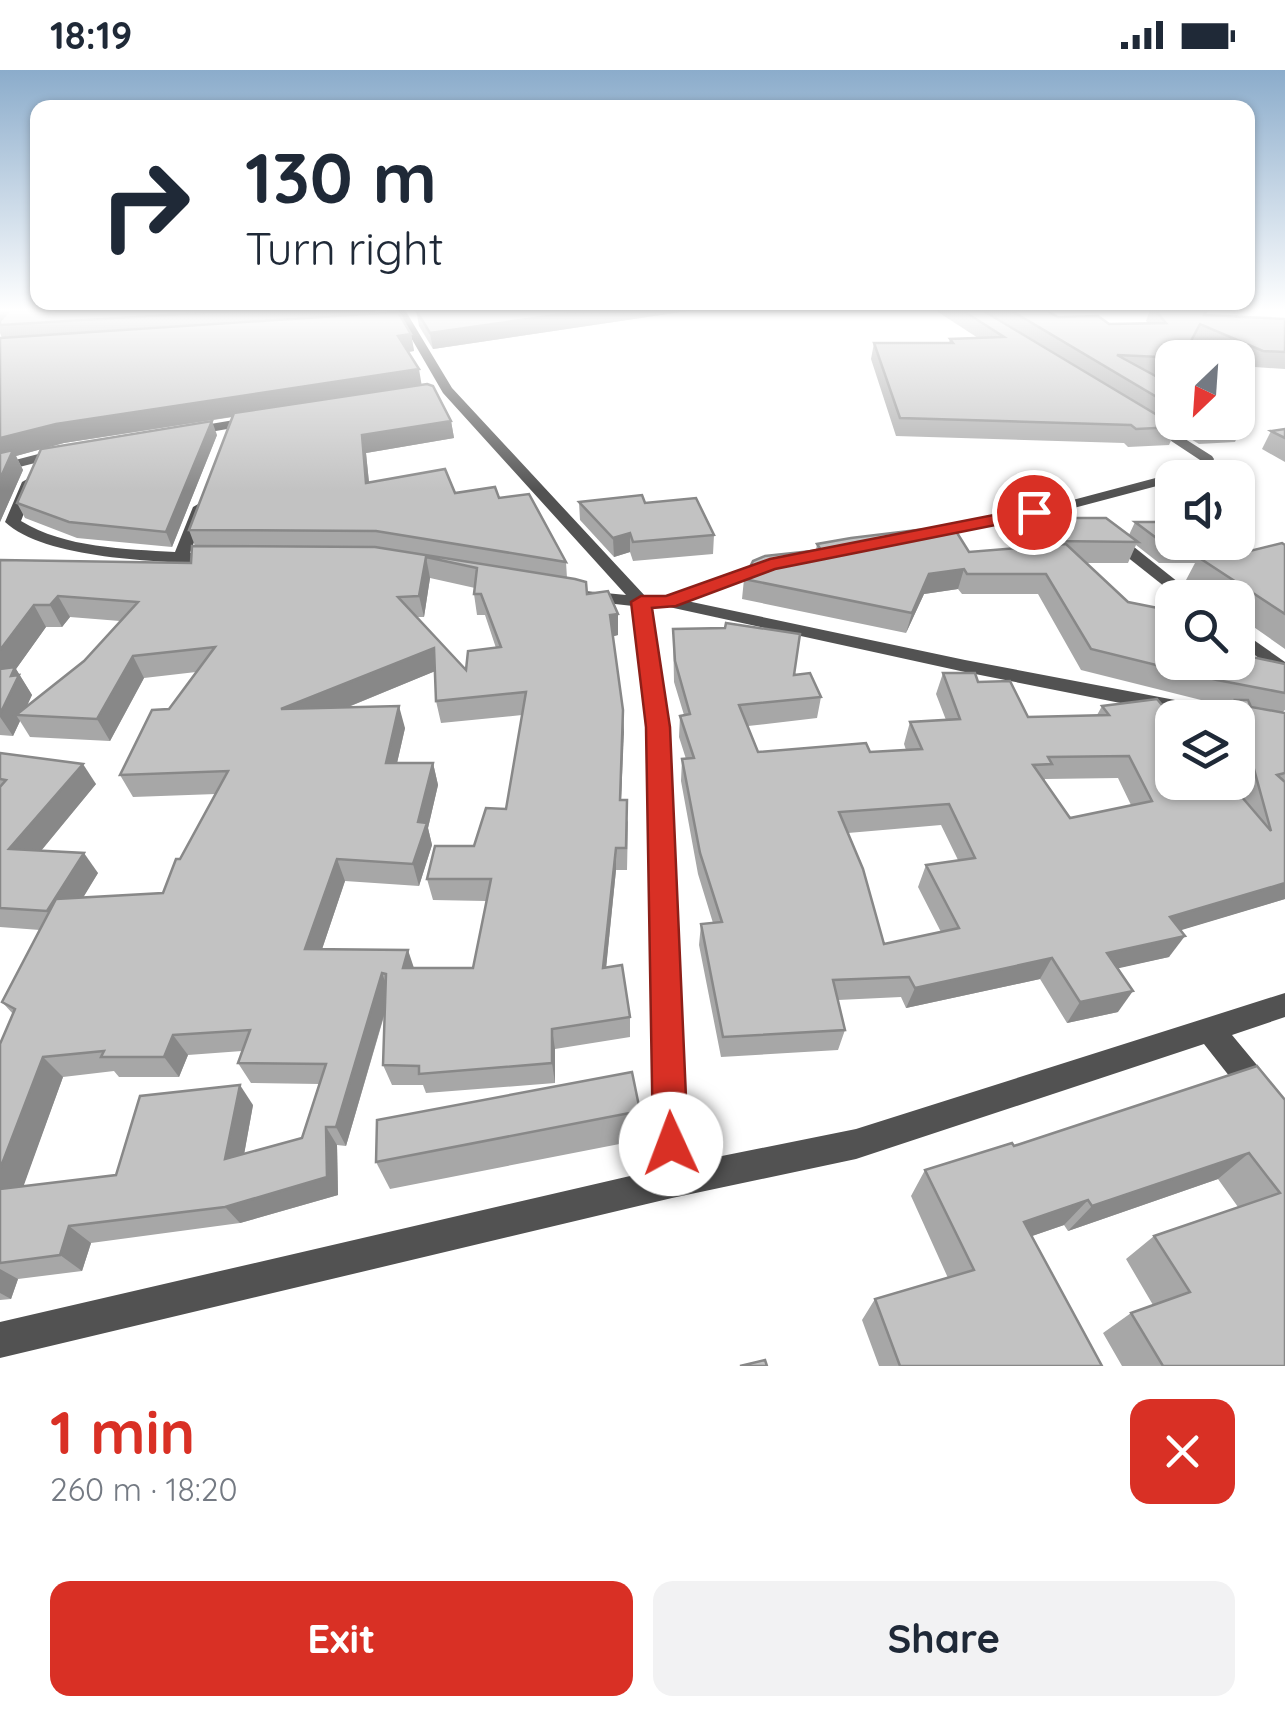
<!DOCTYPE html>
<html lang="en">
<head>
<meta charset="utf-8">
<style>
	body { margin:0; font-family:Quicksand,sans-serif; background:#f2f2f3; color:#1f2937; height:100vh; display:flex; flex-direction:column; font-size:38px; white-space:nowrap }
	* { box-sizing:border-box; margin:0 }
	p { font-size:32px; color:#747a83 }
	.icon { flex:none; width:55px; height:55px; fill:none; stroke:currentColor; stroke-width:2; stroke-linecap:round; stroke-linejoin:round }
	.map { position:relative; height:1296px; overflow:hidden }
	.drawer { display:flex; flex-direction:column; background:#fff; flex:1 }
	.drawer>* { flex:none }
	.guide { position:absolute; left:30px; top:30px; width:1225px; height:210px; border-radius:20px; box-shadow:0 2px 8px #0004; background:#fff; color:#1f2937; overflow:hidden }
	.needle { width:65px; rotate:205deg }
	.tools { position:absolute; left:1155px; top:270px; display:grid; gap:20px }
	.tools a { display:grid; place-items:center; width:100px; height:100px; border-radius:20px; background:#fff; box-shadow:0 2px 8px #0004; font-size:50px }
	.pin { position:absolute; display:grid; place-items:center; width:85px; height:85px; color:#fff; margin:-42px; border:5px solid #fff; border-radius:50%; box-shadow:0 2px 10px #0007 }
	.me { position:absolute; width:110px; margin:-55px; rotate:358deg; stroke-linejoin:round; filter:drop-shadow(0 0 8px #0008) }
	.turn { display:flex; align-items:center; gap:35px; height:210px; padding:0 50px; font-size:45px }
	.turn .icon { width:130px; height:130px; stroke-width:2.5 }
	.turn b { display:block; font-size:70px; line-height:85px }
	.round { display:grid; place-items:center; flex:none; width:105px; height:105px; border-radius:20px; background:#f2f2f3 }
	.overview { display:flex; align-items:center; justify-content:space-between; height:170px; padding:0 50px }
	h1 { font-size:60px; font-weight:700; line-height:75px; color:#d93025 }
	.action { display:flex; gap:20px; margin-top:auto; padding:20px 50px }
	.action a { flex:1; height:115px; border-radius:20px; background:#d93025; color:#fff; font-size:40px; font-weight:700; line-height:115px; text-align:center }
	.action a+a { background:#f2f2f3; color:#1f2937 }
	.status { display:flex; justify-content:space-between; align-items:center; height:70px; padding:0 50px; background:#fff; direction:ltr }
	.status svg { height:28px; fill:currentColor }
	.map>svg:first-child { display:block }
	.lines { fill:none; stroke-linecap:round; stroke-linejoin:round }
	.street { fill:#525252; fill-rule:evenodd }
	.wall { fill:#a7a7a7; fill-rule:evenodd }
	.shaded-wall { fill:#888 }
	.building { fill:#c2c2c2; stroke:#888; stroke-width:2.5; fill-rule:evenodd }
	.route { fill:#d93025; stroke:#8d1f18; stroke-width:2.5 }
</style>
</head>
<body>
<div class="status"><b>18:19</b><svg viewBox="0 0 49 12"><path d="M0 12V9h3v3zM5 12V6h3v6zM10 12V3h3v9zM15 12V0h3v12zM26 1h20v11H26zM47 4h2v5h-2z"/></svg></div>
<div class="map">
<svg width="1285" height="1296" viewBox="0 0 1285 1296">
	<rect width="100%" height="100%" fill="#fff"/>
	<g class="lines">
		<g class="street">
			<path d="M395,240H405L452,318L646,527H665L770,490L778,495L776,498L687,531L965,590L1233,641L1243,648L1238,654V648H1196L965,602L669,537H650L668,657L687,1093L856,1059L1285,923V947L1232,965L1285,1029V1067L1274,1063L1204,974L856,1089L672,1128L0,1288V1252L656,1100L648,657L633,536L579,530V522L585,521L626,525L443,323Z"/>
			<path d="M257,346L262,347V353L187,366L180,362L187,358Z"/>
			<path d="M1152,348L1212,386L1214,389L1208,403L1172,408V412L1070,439L926,469L918,464L926,459L1069,431L1197,397L1200,390L1147,355L1146,352Z"/>
			<path d="M65,377L72,381L70,384L0,402V394Z"/>
			<path d="M29,408L36,412L21,451C65,478 125,479 175,482L193,437L200,433L207,437L190,483L214,484L222,489L214,494C161,492 44,489 5,452L22,412Z"/>
			<path d="M1113,463L1119,465L1198,528H1179L1107,471V465Z"/>
			<path d="M1238,559L1285,592V607L1238,573Z"/>
		</g>
	</g>
	<g class="wall">
		<path d="M0,240H375V244L411,264L414,281L408,282L421,315L451,351L454,368L366,383L369,413L499,428L566,492L567,508L587,524L618,565L613,566L623,640L621,730L628,752L627,800H616L606,897L630,947V967L555,979V1013L426,1023L423,1015H392L383,995L385,943L346,1076L337,1075L338,1125L240,1153L91,1173L82,1201L18,1209L11,1229L0,1230V974L13,944L2,932L40,860L0,857V683L96,714L41,781L98,803L83,827L163,823L216,724L133,727L120,705L196,602L144,608L110,671L30,667L20,651L13,666L0,665V490L191,493L195,476L189,460L233,347L64,373L45,378L217,365L172,477L77,468L25,448L17,433L41,379L16,386L23,400L0,452V268H2L0,263ZM430,508L475,518L474,524L477,545H485L496,578L466,600L417,547H424ZM70,547L120,551L84,591L26,636L32,625L16,599L46,557H62ZM435,601L436,631L441,653L522,645L506,739L474,776L427,809L433,830L486,831L473,898H413L322,879L345,811L419,816L432,775L428,758L438,715L433,693H397L405,658L346,638ZM242,981L238,993L251,1013L320,1014L302,1068L244,1084L253,1035L116,1105L23,1116L63,1007L114,1001L119,1007H179L188,985Z"/>
		<path d="M416,240H694L433,279L419,256Z"/>
		<path d="M935,240H1045L1058,247L1109,254L1148,253L1146,251L1150,240H1207L1205,245L1285,249V299L1255,297L1238,289V288H1234L1193,270L1184,288H1172V305L1151,304L1172,315V352H1238L1243,354L1235,372L1199,374L1176,360L1169,375L1128,377L1124,373L896,366L871,289L874,273H949L950,269L978,268Z"/>
		<path d="M1285,359V392L1262,379L1271,361Z"/>
		<path d="M579,432L645,433L714,465L713,484L633,491L630,482L614,487L580,450Z"/>
		<path d="M1040,448L1129,465L1135,452L1208,476L1203,485L1246,482L1285,475V579L1238,546V528H1211L1186,510L1195,493H1159L1136,475L1128,493H1086L1161,569L1285,594V640L1283,642L1285,643V829L1180,860L1169,887L1117,898L1118,942L1067,953L1040,909L906,938L901,927L838,930L845,960L838,980L721,987L699,875L701,854L713,853L698,804L681,711L682,689H686L679,667L680,646L684,645L674,612L673,559L794,605L821,627L817,648L748,656L758,682H870L906,680L904,674L910,652L946,650L936,624L943,603L978,612L1028,647L1097,645L1102,636L1241,726L1237,712L1238,648H1225L1232,636L1205,631L1081,600L1038,524H962L958,519L924,524L906,563L742,529L744,509L816,480L817,474L969,482L1037,477L1033,469ZM1118,708L1131,735L1070,748L1044,711L1045,709ZM941,755L958,790L926,795L918,817L941,862L884,874L848,763Z"/>
		<path d="M1285,1030V1296H1122L1103,1263L1131,1243L1153,1235L1126,1189L1154,1166L1238,1137L1218,1109L1068,1161L1064,1155L1032,1166L1102,1296H879L862,1250L875,1229L948,1208L911,1126L925,1100L1014,1076Z"/>
		<path d="M640,1041V1070L390,1119L376,1092Z"/>
	</g>
	<g class="shaded-wall">
		<path d="M0,240H13L0,255Z"/>
		<path d="M591,240H694L433,279L430,263Z"/>
		<path d="M411,264L414,281L401,283L398,266Z"/>
		<path d="M419,299L422,317L64,373L16,386L23,400L0,452V368L56,354Z"/>
		<path d="M212,351L217,365L172,477L166,462Z"/>
		<path d="M451,351L454,368L366,383L371,432L366,413L362,365Z"/>
		<path d="M630,463V482L614,487L613,468Z"/>
		<path d="M426,487L430,508L424,547L419,526Z"/>
		<path d="M964,499L958,519L924,524L906,563L912,543L929,504Z"/>
		<path d="M58,526L70,547L62,557L50,535Z"/>
		<path d="M34,535L46,557L16,599L32,625L23,645H16L20,651L13,666L0,647V580Z"/>
		<path d="M618,544V565L611,567L610,545Z"/>
		<path d="M434,578L438,600L289,661L281,639Z"/>
		<path d="M133,586L144,608L110,671L97,649Z"/>
		<path d="M399,636L405,658L392,715L386,693Z"/>
		<path d="M623,640L624,662L620,752V730Z"/>
		<path d="M433,693L438,715L428,758L432,775L419,816L413,794L418,752Z"/>
		<path d="M83,694L96,714L25,800L9,779Z"/>
		<path d="M616,778V800L604,919L603,898Z"/>
		<path d="M84,783L98,803L63,861L47,841Z"/>
		<path d="M337,789L345,811L315,900L305,879Z"/>
		<path d="M1285,813V829L1155,868L1170,847Z"/>
		<path d="M1185,866L1169,887L1093,904L1107,883Z"/>
		<path d="M408,880L415,901L403,898Z"/>
		<path d="M1052,888L1040,909L906,938L915,918Z"/>
		<path d="M382,903L390,924L346,1076L336,1057Z"/>
		<path d="M1133,921L1118,942L1067,953L1080,932Z"/>
		<path d="M552,959L555,979V1013L552,993Z"/>
		<path d="M173,965L188,985L179,1007L164,987Z"/>
		<path d="M43,987L63,1007L16,1137L0,1126V1099Z"/>
		<path d="M240,1015L253,1035L240,1107L225,1089Z"/>
		<path d="M326,1057L337,1075L338,1125L240,1153L225,1137Z"/>
		<path d="M1249,1083L1218,1109L1068,1161L1092,1136Z"/>
		<path d="M1088,1130L1064,1155L1003,1176L1024,1152Z"/>
		<path d="M69,1156L91,1173L82,1201L60,1185Z"/>
		<path d="M0,1199L18,1209L11,1229L0,1223Z"/>
	</g>
	<g class="building">
		<path d="M10,240H252L0,255V251Z"/>
		<path d="M416,240H591L430,263Z"/>
		<path d="M962,240H982L1177,357L1136,359L1131,355L900,348L874,273H953L950,269L1004,267Z"/>
		<path d="M1010,240H1045L1058,247L1098,246L1109,254L1166,253L1155,240H1207L1204,245L1285,249V282L1263,281L1200,254L1182,288L1117,285L1172,315V336Z"/>
		<path d="M398,242L411,264L398,266L419,299L56,354L0,368V268Z"/>
		<path d="M427,314L433,316L451,351L362,365L366,413L445,399L455,423L495,417L499,428L529,424L566,492L376,461L189,460L234,343Z"/>
		<path d="M212,351L166,462L69,452L17,433L41,379Z"/>
		<path d="M1238,351L1243,354L1207,356L1201,352H1238Z"/>
		<path d="M1285,359V368L1271,361Z"/>
		<path d="M13,380L0,409V383Z"/>
		<path d="M642,425L645,433L696,428L714,465L633,472L630,463L613,468L579,432Z"/>
		<path d="M1040,448H1106L1138,472L1055,471Z"/>
		<path d="M1135,452H1172V472H1203L1208,476H1167Z"/>
		<path d="M954,458L969,482L1066,474L1128,532L1163,539L1161,569L1172,571V592H1238V584L1285,594V623L1217,610L1091,579L1046,504H967L964,499L929,504L912,543L744,509L753,491L765,486L821,480L817,474L851,468L917,460Z"/>
		<path d="M1282,473L1285,475V544L1198,487L1238,477L1246,482Z"/>
		<path d="M192,476L375,477L575,509L586,512L587,524L608,521L618,544L610,545L623,640L620,730H627L626,778H616L603,898L622,895L630,947L552,959V993L419,1004V996L383,995L386,904L382,903L336,1057H326L327,1107L225,1137L69,1156L60,1185L0,1193V1119L116,1105L140,1026L240,1015L225,1089L302,1068L326,994L238,993L250,960L173,965L164,987H101L104,981L43,987L0,1099V974L15,939L2,932L56,829L163,823L176,789H180L228,701L120,705L152,640L169,639L215,577L133,586L97,649L16,645L84,591L138,532L58,526L50,535H34L0,580V490L191,493ZM426,487L477,498L474,524H481L501,577L468,581L466,600L398,527L419,526ZM434,578L436,631L526,622L506,739L486,738L474,776H435L427,809H491L473,898H403L408,880L305,879L337,789L413,794L427,753L418,752L433,693H386L399,636L281,639Z"/>
		<path d="M726,553L800,564L794,605L810,603L821,627L739,635L758,682L866,673L870,682L922,679L910,652L960,649L943,603H975L978,612L1010,611L1028,647L1109,645L1102,636L1157,629L1173,648L1172,712H1229L1271,761L1235,630H1248L1251,637L1285,643V703L1277,705L1285,712V813L1170,847L1185,866L1107,883L1133,921L1080,932L1052,888L915,918L909,907L833,910L845,960L723,967L701,854L722,852L700,783L682,689L694,688L680,646L690,644L675,591L673,559L725,558ZM1129,686L1152,731L1070,748L1033,695L1052,694L1048,687ZM949,734L975,788L926,795L959,858L884,874L863,799L839,742Z"/>
		<path d="M15,597L11,606L19,605L0,644V599Z"/>
		<path d="M0,683L83,694L9,779L84,783L47,841L0,838V717L6,710L0,709Z"/>
		<path d="M1257,996L1285,1030V1296H1163L1131,1243L1190,1222L1154,1166L1280,1123L1249,1083L1092,1136L1088,1130L1024,1152L1102,1296H900L875,1229L974,1200L925,1100L1012,1073L1014,1076Z"/>
		<path d="M632,1002L640,1041L376,1092L377,1050Z"/>
		<path d="M765,1290L767,1296H740Z"/>
	</g>
	<linearGradient id="sky" x2="0" y2="1"><stop stop-color="#8baccb"/><stop offset="0.57" stop-color="#fff"/><stop offset="1" stop-color="#fff" stop-opacity="0"/></linearGradient>
	<rect width="1285" height="421" fill="url(#sky)"/>
	<path class="route" d="M1034,437L1042,442L1040,446L775,499L676,536L652,538L670,657L688,1074L683,1086L671,1091L659,1086L653,1074L646,657L631,532L641,526H666L770,489Z"/>
</svg>
<div class="tools">
<a><svg class="needle" viewBox="-14 -14 28 28"><path d="M0-13l5 13h-10z" fill="#e53935"/><path d="M0 13l5-13h-10z" fill="#747a83"/></svg></a>
<a><svg class="icon" aria-label="sound" viewBox="0 0 24 24"><path d="M4 9h4l5-4v14l-5-4H4zM17 9q2 3 0 6"/></svg></a>
<a><svg class="icon" aria-label="search" viewBox="0 0 24 24"><circle cx="10" cy="10" r="6"/><path d="M15 15l6 6"/></svg></a>
<a><svg class="icon" aria-label="layers" viewBox="0 0 24 24"><path d="M12 4l9 5-9 5-9-5zM3 14l9 5 9-5"/></svg></a>
</div>
<div class="pin" style="left:1034px;top:442px;background:#d93025"><svg class="icon" aria-label="arrive" viewBox="0 0 24 24"><path d="M6 21V4h12l-3 4 3 4H6"/></svg></div>
<svg class="me" style="left:671px;top:1074px" viewBox="-20 -20 40 40"><circle r="19" fill="#fff"/><path d="M0-13L10 11 0 6-10 11z" fill="#d93025"/></svg>
<div class="guide">
<div class="turn"><svg class="icon" aria-label="right" viewBox="0 0 24 24"><path d="M7 20v-9h11M14 6l5 5-5 5"/></svg><div><b>130 m</b>Turn right</div></div>
</div>
</div>
<section class="drawer">
<div class="overview"><div><h1>1 min</h1><p>260 m · 18:20</p></div><a class="round" style="background:#d93025;color:#fff"><svg class="icon" aria-label="close" viewBox="0 0 24 24"><path d="M6 6l12 12M18 6L6 18"/></svg></a></div>
<div class="action"><a>Exit</a><a>Share</a></div>
</section>
</body>
</html>
